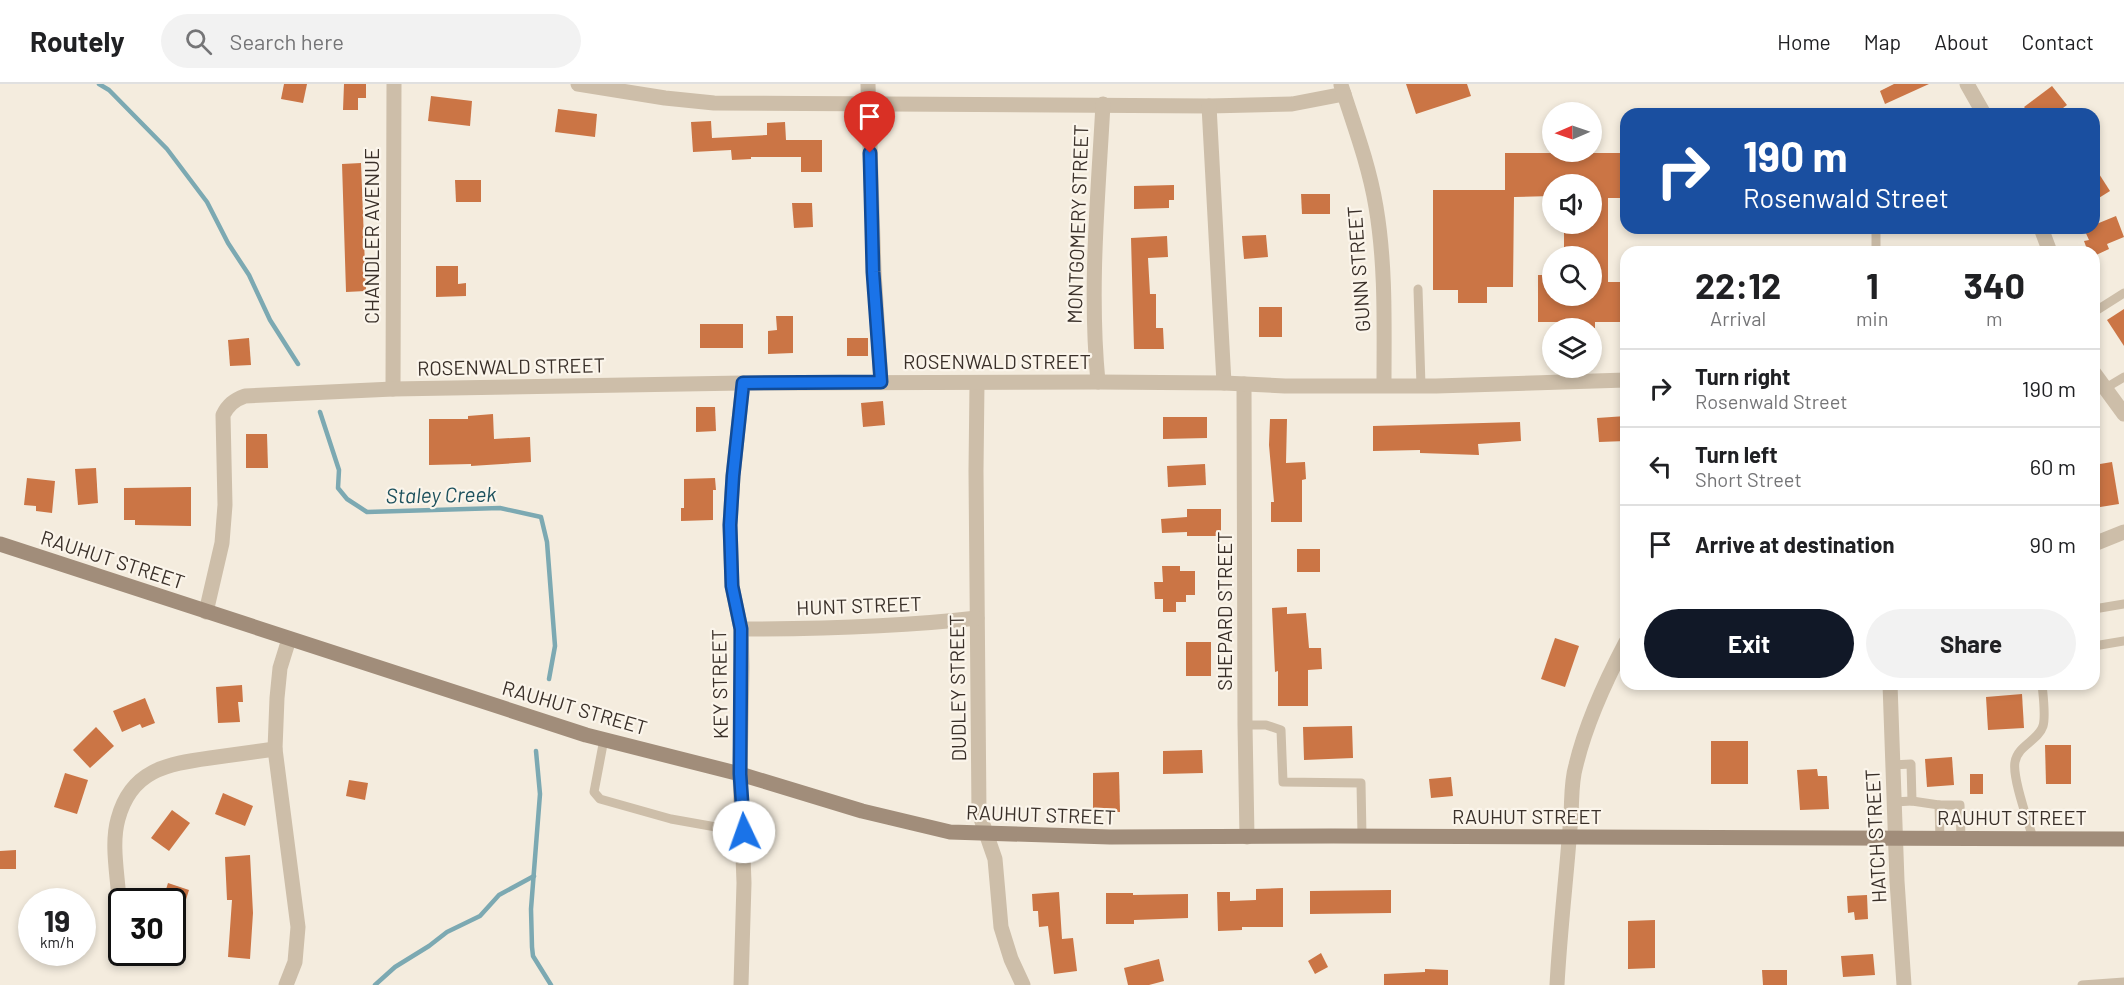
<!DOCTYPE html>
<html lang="en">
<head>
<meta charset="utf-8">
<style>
	body { margin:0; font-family:Barlow,sans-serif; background:#f2f2f2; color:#202124; height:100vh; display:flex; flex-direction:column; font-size:22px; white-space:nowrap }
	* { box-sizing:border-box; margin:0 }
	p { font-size:20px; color:#757577 }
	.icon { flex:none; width:33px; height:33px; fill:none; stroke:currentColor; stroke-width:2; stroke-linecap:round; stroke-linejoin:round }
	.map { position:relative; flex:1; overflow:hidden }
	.panel { position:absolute; left:1620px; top:162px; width:480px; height:444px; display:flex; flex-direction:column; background:#fff; border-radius:18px; box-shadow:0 3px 9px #0003 }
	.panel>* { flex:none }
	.banner { position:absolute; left:1620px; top:24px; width:480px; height:126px; border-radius:18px; box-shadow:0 3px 9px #0003; background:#1a4fa0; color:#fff; overflow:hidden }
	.needle { width:39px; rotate:268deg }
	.controls { position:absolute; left:1542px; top:18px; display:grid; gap:12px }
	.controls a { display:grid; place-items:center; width:60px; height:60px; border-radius:50%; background:#fff; box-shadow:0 3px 9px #0003; font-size:30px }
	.speed { position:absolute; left:18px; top:804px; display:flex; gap:12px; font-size:30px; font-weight:700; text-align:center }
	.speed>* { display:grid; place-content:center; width:78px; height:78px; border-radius:50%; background:#fff; box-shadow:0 3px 9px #0003; line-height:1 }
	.speed small { font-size:15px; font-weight:400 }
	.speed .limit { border:3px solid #111; border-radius:9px; background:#fff; color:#111 }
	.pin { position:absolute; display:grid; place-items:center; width:51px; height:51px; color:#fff; margin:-62px -26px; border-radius:50% 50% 50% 0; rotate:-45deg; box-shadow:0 0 6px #0007 }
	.pin .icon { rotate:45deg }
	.me { position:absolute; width:66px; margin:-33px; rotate:357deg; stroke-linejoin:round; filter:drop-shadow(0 0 4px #0008) }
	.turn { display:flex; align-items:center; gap:21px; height:126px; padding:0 24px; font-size:27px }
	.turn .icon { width:78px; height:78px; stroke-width:2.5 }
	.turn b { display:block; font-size:42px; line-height:51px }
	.eta { display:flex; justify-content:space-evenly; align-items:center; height:102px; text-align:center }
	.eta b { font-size:36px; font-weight:700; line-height:42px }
	.cta { display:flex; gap:12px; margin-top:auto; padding:12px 24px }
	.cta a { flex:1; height:69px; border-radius:36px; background:#111827; color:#fff; font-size:24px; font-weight:700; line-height:69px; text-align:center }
	.cta a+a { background:#f2f2f2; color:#202124 }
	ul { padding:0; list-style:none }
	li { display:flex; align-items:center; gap:18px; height:78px; padding:0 24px; border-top:2px solid #e0e0e0 }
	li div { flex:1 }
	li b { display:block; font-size:22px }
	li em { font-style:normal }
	header { display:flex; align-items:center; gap:36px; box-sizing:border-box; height:84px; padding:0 30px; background:#fff; border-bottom:2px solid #e0e0e0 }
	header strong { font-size:28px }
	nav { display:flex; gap:33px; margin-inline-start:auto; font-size:21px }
	.search { width:420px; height:54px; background:#f2f2f2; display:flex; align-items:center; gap:15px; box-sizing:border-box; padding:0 21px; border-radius:33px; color:#757577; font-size:22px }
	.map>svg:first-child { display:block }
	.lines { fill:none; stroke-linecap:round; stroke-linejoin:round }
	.stream { stroke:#7ca9b2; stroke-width:4.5 }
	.building { fill:#cb7545 }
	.service { stroke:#cdbea9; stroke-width:9 }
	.minor { stroke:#cdbea9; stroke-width:15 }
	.tertiary { stroke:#cdbea9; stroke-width:15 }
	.secondary { stroke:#a18d7a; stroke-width:15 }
	.route-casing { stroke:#114b97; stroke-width:15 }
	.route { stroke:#1a73e8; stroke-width:10 }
	.labels { text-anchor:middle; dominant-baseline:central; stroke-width:4.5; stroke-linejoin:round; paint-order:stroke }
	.street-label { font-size:20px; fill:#3a3029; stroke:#fbf5eb }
	.water-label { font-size:21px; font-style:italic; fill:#1d515d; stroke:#fbf5eb }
</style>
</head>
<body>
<header>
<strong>Routely</strong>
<div class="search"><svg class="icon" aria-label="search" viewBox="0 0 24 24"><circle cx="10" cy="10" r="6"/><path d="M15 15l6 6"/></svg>Search here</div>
<nav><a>Home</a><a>Map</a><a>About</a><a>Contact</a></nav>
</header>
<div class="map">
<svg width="2124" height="901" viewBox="0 0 2124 901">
	<rect width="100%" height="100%" fill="#f4ecde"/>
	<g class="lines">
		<g class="stream">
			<path d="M99,0L109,6L167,65L207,118L228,159L249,191L270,236L298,280"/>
			<path d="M320,328L339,386L338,404L347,415L367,428L500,424L541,433L547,458L555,562L549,595"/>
			<path d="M536,667L540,710L531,825L532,863L533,872L551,901"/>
			<path d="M375,901L395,883L429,862L447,848L480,832L499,811L534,792"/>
		</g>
	</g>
	<g class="building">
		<path d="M284,0H307L303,19L281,15Z"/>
		<path d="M344,0H366V14H358V26H343Z"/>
		<path d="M1406,0H1467L1471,12L1416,30Z"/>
		<path d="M1894,0H1929L1885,20L1880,7Z"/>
		<path d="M2052,2L2067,21L2055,30H2030L2024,23Z"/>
		<path d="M431,12L472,17L470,42L428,37Z"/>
		<path d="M558,25L597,30L595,53L555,48Z"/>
		<path d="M711,37L712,54L767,51V39L785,38L786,56H822V88H801V73H751V75L732,76L731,66L693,68L691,38Z"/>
		<path d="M1505,69H1626V114H1608V198H1626V238H1595V244H1577V238H1538V191H1552V212H1592V172H1564V140H1592V100H1552V112L1514,113L1513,203H1487V219H1458V206H1433V106H1505Z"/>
		<path d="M361,79L366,207L346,208L342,80Z"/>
		<path d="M2094,82L2110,107L2094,117Z"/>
		<path d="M455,96H481V118H456Z"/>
		<path d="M1174,101V116H1169V124L1134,125V102Z"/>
		<path d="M1301,110H1330V130H1302Z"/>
		<path d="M792,119H812L813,143L794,144Z"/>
		<path d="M2116,132L2124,153L2107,160L2109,165L2094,172V168H2088L2084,157L2089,156L2084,145L2094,144V141Z"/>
		<path d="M1266,151L1268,173L1244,175L1242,152Z"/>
		<path d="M1167,152L1168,173L1148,174L1150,210H1156V244H1163L1164,265H1134L1131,154Z"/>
		<path d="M436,182H458V200L466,199V212L436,213Z"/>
		<rect x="1259" y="223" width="23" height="30"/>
		<path d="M2124,225V262L2107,236Z"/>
		<path d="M776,232H793V269L768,270V247L777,246Z"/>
		<rect x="700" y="240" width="43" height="24"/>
		<path d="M249,254L251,281L230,282L228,256Z"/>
		<rect x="847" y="254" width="21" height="18"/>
		<path d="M883,317L885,341L863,343L861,319Z"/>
		<path d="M696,323H715L716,347L696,348Z"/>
		<path d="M493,330L494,355L530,353L531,378L471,382V380L429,381V335H468V332Z"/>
		<path d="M1626,332V357L1599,358L1597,334Z"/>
		<path d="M1163,333H1207V354L1163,355Z"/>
		<path d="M1270,335H1287L1286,379L1305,378L1306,395L1302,396V438H1271V418H1274L1269,361Z"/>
		<path d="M1520,338L1521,357L1478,360L1479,371L1420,369V366L1373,367V342Z"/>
		<path d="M246,350H267L268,384H246Z"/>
		<path d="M2112,378L2119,420L2094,424V381Z"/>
		<path d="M1205,380L1206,401L1168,403L1167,382Z"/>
		<path d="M96,384L98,419L78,421L75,385Z"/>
		<path d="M27,394L55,397L52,429L36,427V422L24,421Z"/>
		<path d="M715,394L716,406H713V436L681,437V424H684V395Z"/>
		<path d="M191,403V442L135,441V436H124V404Z"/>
		<path d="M1187,425H1221V452H1187V448L1162,449L1161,435L1187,433Z"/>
		<rect x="1297" y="465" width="23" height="23"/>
		<path d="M1162,482H1180V487H1195V511H1186V518H1176V528H1163V515H1155L1154,498H1163Z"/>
		<path d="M1287,523V530L1306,529L1309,564H1321L1322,585L1308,586V622H1278V587L1275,588L1272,524Z"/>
		<path d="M1555,554L1579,562L1565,603L1541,595Z"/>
		<rect x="1186" y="558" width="25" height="34"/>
		<path d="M242,601L243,618H238L240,638L218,639L216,603Z"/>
		<path d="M2022,610L2024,644L1988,646L1986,613Z"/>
		<path d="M145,614L155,639L142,644L140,640L122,648L113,627Z"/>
		<path d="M1352,642L1353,674L1304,676L1303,643Z"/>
		<path d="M96,643L114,662L90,684L73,666Z"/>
		<rect x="1711" y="657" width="37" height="43"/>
		<path d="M2045,661H2071V700H2046Z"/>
		<path d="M1202,666L1203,689L1163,690V667Z"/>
		<path d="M1952,673L1954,701L1927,703L1925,675Z"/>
		<path d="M1817,685L1818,692H1827L1829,725L1800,726L1797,686Z"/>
		<path d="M1119,688L1120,728H1093V689Z"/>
		<path d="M65,689L88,696L77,730L54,723Z"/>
		<rect x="1970" y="690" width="13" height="20"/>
		<path d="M1451,693L1453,712L1431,714L1429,695Z"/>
		<path d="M349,696L368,699L365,716L346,712Z"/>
		<path d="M223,709L253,722L245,742L215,730Z"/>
		<path d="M172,726L190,739L169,767L151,754Z"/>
		<path d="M16,766V785H0V767Z"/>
		<path d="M250,771L253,829L250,875L228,873L232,816H227L225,773Z"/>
		<path d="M168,799L189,806L175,850L172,849V818H162Z"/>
		<path d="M1283,804V843H1242V846L1218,847L1217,808H1230V817L1256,816V805Z"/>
		<path d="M1391,806V829L1310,830V807Z"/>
		<path d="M1059,808L1062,855L1073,854L1077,887L1054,890L1048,842L1039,843L1038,827H1033L1032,810Z"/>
		<path d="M1106,809H1133V811L1188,810V834L1134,836V840H1106Z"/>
		<path d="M1867,811L1868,835L1855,836L1854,828L1848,829L1847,812Z"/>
		<path d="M1655,836V884L1628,885V837Z"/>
		<path d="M1321,869L1328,883L1315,890L1308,877Z"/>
		<path d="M1873,870L1875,891L1843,893L1841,872Z"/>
		<path d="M1159,875L1164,897L1149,901H1128L1124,884Z"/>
		<path d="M1425,885L1448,886V901H1384V890L1425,888Z"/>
		<path d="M1762,886H1787V901H1763Z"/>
	</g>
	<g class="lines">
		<g class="service">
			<path d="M1876,144V168"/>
			<path d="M1418,205L1421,302"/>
			<path d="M2094,228L2124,209"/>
			<path d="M2104,305L2124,293"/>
			<path d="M2094,525L2124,520"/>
			<path d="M2094,562L2124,557"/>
			<path d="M1245,641H1266L1281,646L1283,698L1361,699L1362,752"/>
			<path d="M604,655L594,708L600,715L671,735L744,748"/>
			<path d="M1892,681L1911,680L1912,717L1894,718"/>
			<path d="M1912,717L1939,721"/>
			<path d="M1940,754L1939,721H1960L1961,754"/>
			<path d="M2033,754C2028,737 2012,694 2015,678C2018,661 2038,657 2043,642C2046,632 2043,611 2042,600"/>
			<path d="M2082,901L2124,898"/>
		</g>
		<g class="minor">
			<path d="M578,0L665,14L714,19L1209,22L1292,20L1344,10"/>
			<path d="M868,0L874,188L881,298"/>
			<path d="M1341,1C1354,41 1369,81 1376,123C1386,182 1384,242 1384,301"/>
			<path d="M1209,22L1224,299"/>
			<path d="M1098,298C1089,205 1098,113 1103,20"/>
			<path d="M977,299L976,387L979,729L995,775L1001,843L1011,875L1023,901"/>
			<path d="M1244,300L1245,641L1247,753"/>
			<path d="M393,305L394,0"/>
			<path d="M2094,460L2124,448"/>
			<path d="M206,528L222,459L225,421L223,331C228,321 234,316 245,312L393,305L743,299L1098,298L1224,299L1285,302H1436L1626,296"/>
			<path d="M741,545C821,545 899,543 977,534"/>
			<path d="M1890,600L1897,797L1904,901"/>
			<path d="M118,804C116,782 112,756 118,735C131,686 167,680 210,674C232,671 253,668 275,665"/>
			<path d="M286,901L295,878L298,843L275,665L277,614L280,584L289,555"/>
			<path d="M741,901L744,799L740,690L742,583L741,545L732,502L730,441L733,392L743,299"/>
			<path d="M1557,901C1560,844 1567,788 1571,731C1572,714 1571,698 1576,681C1586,639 1606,596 1626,558"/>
		</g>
		<g class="tertiary">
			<path d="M1967,0L1984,30"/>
			<path d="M2041,144L2050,168"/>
			<path d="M2094,289L2124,330"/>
		</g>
		<path class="secondary" d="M0,460L586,651L740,690L862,727L950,748L1110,753L1333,752L2124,755"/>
	</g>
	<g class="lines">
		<g class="route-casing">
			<path id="route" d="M744,748L740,690L741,545L732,502L730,441L733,392L743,299L881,298L873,188L870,69"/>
		</g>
		<use href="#route" class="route"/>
	</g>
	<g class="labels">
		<g class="street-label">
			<text transform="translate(1077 140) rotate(-88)">MONTGOMERY STREET</text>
			<text transform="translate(371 152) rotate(-90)">CHANDLER AVENUE</text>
			<text transform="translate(1358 185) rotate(-94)">GUNN STREET</text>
			<text x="997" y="277">ROSENWALD STREET</text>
			<text transform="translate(511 282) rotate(-1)">ROSENWALD STREET</text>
			<text transform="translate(113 475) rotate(18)">RAUHUT STREET</text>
			<text transform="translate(859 521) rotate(-2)">HUNT STREET</text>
			<text transform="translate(1224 527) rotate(-90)">SHEPARD STREET</text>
			<text transform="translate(719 600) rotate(-91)">KEY STREET</text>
			<text transform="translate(957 604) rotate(-91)">DUDLEY STREET</text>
			<text transform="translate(575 623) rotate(16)">RAUHUT STREET</text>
			<text transform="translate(1041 730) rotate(2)">RAUHUT STREET</text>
			<text x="1527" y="732">RAUHUT STREET</text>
			<text x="2012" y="733">RAUHUT STREET</text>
			<text transform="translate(1875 752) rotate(-93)">HATCH STREET</text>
		</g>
		<g class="water-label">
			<text transform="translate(441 410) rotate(-1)">Staley Creek</text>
		</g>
	</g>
</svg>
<div class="controls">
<a><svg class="needle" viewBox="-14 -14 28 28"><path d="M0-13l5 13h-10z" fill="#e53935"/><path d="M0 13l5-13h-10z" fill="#757577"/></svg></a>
<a><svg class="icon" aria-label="sound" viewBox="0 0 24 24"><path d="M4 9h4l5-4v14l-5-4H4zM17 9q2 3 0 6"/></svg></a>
<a><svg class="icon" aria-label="search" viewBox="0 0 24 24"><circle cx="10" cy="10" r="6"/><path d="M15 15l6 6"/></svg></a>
<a><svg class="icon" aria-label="layers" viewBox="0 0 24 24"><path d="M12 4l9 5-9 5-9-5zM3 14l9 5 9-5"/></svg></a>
</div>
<div class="speed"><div>19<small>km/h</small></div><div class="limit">30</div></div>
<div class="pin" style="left:870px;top:69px;background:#d93025"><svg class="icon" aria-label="arrive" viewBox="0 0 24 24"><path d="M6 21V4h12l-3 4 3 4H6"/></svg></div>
<svg class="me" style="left:744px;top:748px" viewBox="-20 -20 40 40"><circle r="19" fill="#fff"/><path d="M0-13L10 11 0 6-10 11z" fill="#1a73e8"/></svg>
<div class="banner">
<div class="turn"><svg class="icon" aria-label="right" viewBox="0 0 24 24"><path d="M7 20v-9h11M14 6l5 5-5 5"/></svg><div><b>190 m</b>Rosenwald Street</div></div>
</div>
<section class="panel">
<div class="eta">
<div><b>22:12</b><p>Arrival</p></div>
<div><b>1</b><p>min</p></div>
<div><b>340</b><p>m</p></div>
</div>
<ul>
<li><svg class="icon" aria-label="right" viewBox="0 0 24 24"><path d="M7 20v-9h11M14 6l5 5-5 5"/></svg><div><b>Turn right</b><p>Rosenwald Street</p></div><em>190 m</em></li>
<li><svg class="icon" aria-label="left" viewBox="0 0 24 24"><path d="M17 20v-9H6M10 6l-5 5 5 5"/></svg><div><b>Turn left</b><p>Short Street</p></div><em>60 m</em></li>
<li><svg class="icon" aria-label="arrive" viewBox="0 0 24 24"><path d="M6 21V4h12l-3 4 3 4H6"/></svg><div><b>Arrive at destination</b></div><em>90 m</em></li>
</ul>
<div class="cta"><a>Exit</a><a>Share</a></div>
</section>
</div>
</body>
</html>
